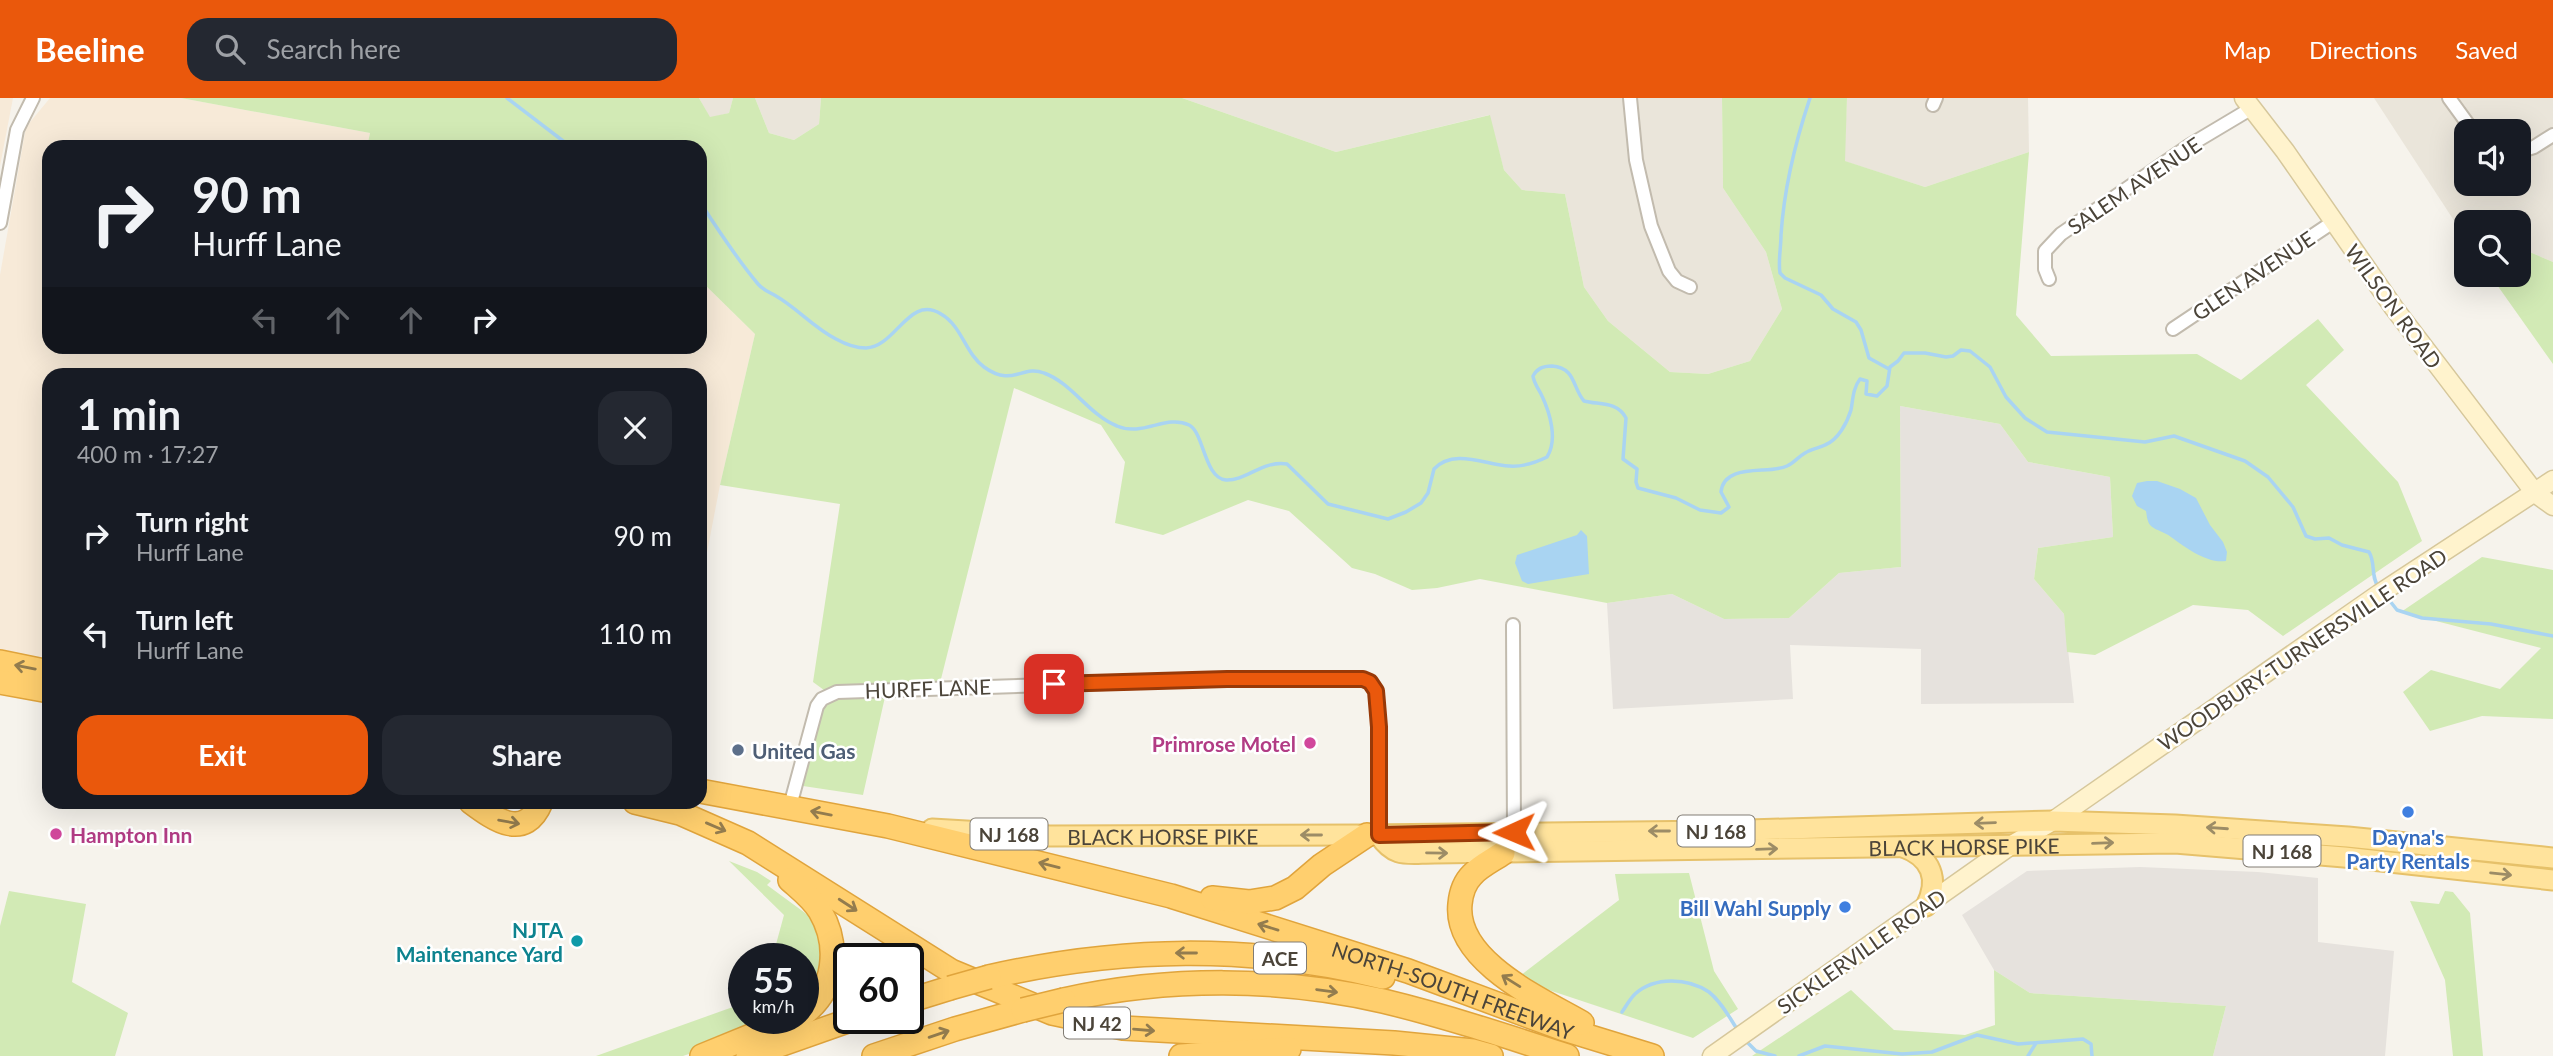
<!DOCTYPE html>
<html lang="en">
<head>
<meta charset="utf-8">
<style>
	body { margin:0; font-family:Lato,sans-serif; background:#242831; color:#f1f3f6; height:100vh; display:flex; flex-direction:column; font-size:26px; white-space:nowrap }
	* { box-sizing:border-box; margin:0 }
	p { font-size:23px; color:#9ea1a6 }
	.icon { flex:none; width:38px; height:38px; fill:none; stroke:currentColor; stroke-width:2; stroke-linecap:round; stroke-linejoin:round }
	.map { position:relative; flex:1; overflow:hidden }
	.details { position:absolute; left:42px; top:270px; width:665px; height:441px; display:flex; flex-direction:column; background:#171b24; border-radius:21px; box-shadow:0 7px 28px #0002 }
	.details>* { flex:none }
	.top-card { position:absolute; left:42px; top:42px; width:665px; height:214px; border-radius:21px; box-shadow:0 7px 28px #0002; background:#171b24; color:#f1f3f6; overflow:hidden }
	.controls { position:absolute; left:2454px; top:21px; display:grid; gap:14px }
	.controls a { display:grid; place-items:center; width:77px; height:77px; border-radius:14px; background:#171b24; box-shadow:0 7px 28px #0002; font-size:35px }
	.speed { position:absolute; left:728px; top:845px; display:flex; gap:14px; font-size:35px; font-weight:700; text-align:center }
	.speed>* { display:grid; place-content:center; width:91px; height:91px; border-radius:50%; background:#171b24; box-shadow:0 7px 28px #0002; line-height:1 }
	.speed small { font-size:18px; font-weight:400 }
	.speed .limit { border:4px solid #111; border-radius:10px; background:#fff; color:#111 }
	.pin { position:absolute; display:grid; place-items:center; width:60px; height:60px; color:#fff; margin:-30px; border-radius:14px; box-shadow:0 4px 10px #0006 }
	.me { position:absolute; width:77px; margin:-38px; rotate:269deg; stroke-linejoin:round; filter:drop-shadow(0 0 5px #0008) }
	.turn { display:flex; align-items:center; gap:24px; height:147px; padding:0 35px; font-size:32px }
	.turn .icon { width:91px; height:91px; stroke-width:2.5 }
	.turn b { display:block; font-size:49px; line-height:60px }
	.lanes { display:flex; align-items:center; height:66px; padding:0 35px; background:#0003; justify-content:center; gap:35px; direction:ltr }
	.lanes .off { opacity:.35 }
	.round { display:grid; place-items:center; flex:none; width:74px; height:74px; border-radius:21px; background:#242831 }
	.summary { display:flex; align-items:center; justify-content:space-between; height:119px; padding:0 35px }
	h1 { font-size:42px; font-weight:700; line-height:52px }
	.button { display:flex; gap:14px; margin-top:auto; padding:14px 35px }
	.button a { flex:1; height:80px; border-radius:21px; background:#ea580c; color:#fff; font-size:28px; font-weight:700; line-height:80px; text-align:center }
	.button a+a { background:#242831; color:#f1f3f6 }
	ul { padding:0; list-style:none }
	li { display:flex; align-items:center; gap:21px; height:98px; padding:0 35px }
	li div { flex:1 }
	li b { display:block; font-size:26px }
	li em { font-style:normal }
	header { display:flex; align-items:center; gap:42px; box-sizing:border-box; height:98px; padding:0 35px; background:#ea580c; color:#fff }
	header strong { font-size:33px }
	nav { display:flex; gap:38px; margin-inline-start:auto; font-size:24px }
	.search { width:490px; height:63px; background:#242831; display:flex; align-items:center; gap:18px; box-sizing:border-box; padding:0 24px; border-radius:21px; color:#9ea1a6; font-size:26px }
	.map>svg:first-child { display:block }
	.residential { fill:#eae5da; fill-rule:evenodd }
	.commercial { fill:#f7ead8 }
	.industrial { fill:#e6e2dd }
	.green { fill:#d2eab5 }
	.water { fill:#a9d4f2 }
	.lines { fill:none; stroke-linecap:round; stroke-linejoin:round }
	.stream { stroke:#a9d4f2; stroke-width:3.5 }
	.street-casing { stroke:#c2bbae; stroke-width:16 }
	.secondary-casing { stroke:#d6c79b; stroke-width:21 }
	.primary-casing { stroke:#e6c16a; stroke-width:23 }
	.highway-casing { stroke:#e0a43c; stroke-width:26 }
	.street { stroke:#fff; stroke-width:12 }
	.secondary { stroke:#fff3cd; stroke-width:18 }
	.primary { stroke:#ffe39c; stroke-width:19 }
	.highway { stroke:#ffcf6e; stroke-width:23 }
	.highway-bridge-casing { stroke:#e0a43c; stroke-width:26; stroke-linecap:butt }
	.highway-bridge { stroke:#ffcf6e; stroke-width:23 }
	.oneway { stroke:#937c4e }
	.oneway2 { stroke:#9c8c66 }
	.route-casing { stroke:#983908; stroke-width:18 }
	.route { stroke:#ea580c; stroke-width:12 }
	.hotel-dot { fill:#d1479c; stroke:#fff; stroke-width:2.5 }
	.service-dot { fill:#5c6f8a; stroke:#fff; stroke-width:2.5 }
	.shop-dot { fill:#3f7fe0; stroke:#fff; stroke-width:2.5 }
	.culture-dot { fill:#0f9aa8; stroke:#fff; stroke-width:2.5 }
	.labels { text-anchor:middle; dominant-baseline:central; stroke-width:5; stroke-linejoin:round; paint-order:stroke }
	.shield { fill:#fff; stroke:#817c74; stroke-width:2 }
	.shield-label { font-size:19px; font-weight:bold; fill:#4b4439 }
	.street-label { font-size:21px; fill:#4b4439; stroke:#fff }
	.hotel-label { font-size:21px; font-weight:bold; fill:#b23c85; stroke:#fff; text-anchor:end }
	.service-label { font-size:21px; font-weight:bold; fill:#4e5e75; stroke:#fff; text-anchor:start }
	.shop-label { font-size:21px; font-weight:bold; fill:#366cbe; stroke:#fff }
	.culture-label { font-size:21px; font-weight:bold; fill:#0d838f; stroke:#fff; text-anchor:end }
</style>
</head>
<body>
<header>
<strong>Beeline</strong>
<div class="search"><svg class="icon" aria-label="search" viewBox="0 0 24 24"><circle cx="10" cy="10" r="6"/><path d="M15 15l6 6"/></svg>Search here</div>
<nav><a>Map</a><a>Directions</a><a>Saved</a></nav>
</header>
<div class="map">
<svg width="2553" height="958" viewBox="0 0 2553 958">
	<rect width="100%" height="100%" fill="#f6f3ec"/>
	<g class="residential">
		<path d="M699,0H733L729,15L710,20Z"/>
		<path d="M755,0H821L819,26L794,42L769,35Z"/>
		<path d="M1182,0H1722L1723,90L1766,154L1782,211L1750,263L1708,276L1670,274L1608,223L1584,189L1565,96L1522,92L1504,72L1489,17L1336,54Z"/>
		<path d="M1847,0H2028L2029,54L1925,89L1844,63Z"/>
		<path d="M2374,0H2553V164L2518,149V124H2466V141ZM2466,33H2518V86H2466Z"/>
	</g>
	<g class="commercial">
		<path d="M0,0H13L0,68Z"/>
		<path d="M50,0H181L370,35L367,49H49V248H700V182L755,236L720,387L700,491V276H49V560L0,551V177L26,29Z"/>
	</g>
	<g class="industrial">
		<path d="M1900,308L2000,326L2028,364L2110,379L2113,439L2038,450L2034,481L2064,516L2074,605L1921,606V551L1790,547L1793,601L1613,611L1607,505L1672,496L1724,521L1789,520L1839,475L1901,469Z"/>
		<path d="M2140,769L2258,774L2318,780V844L2394,853L2385,958H2213L2226,908L2030,895L1994,872L1962,817L2027,773Z"/>
	</g>
	<g class="green">
		<path d="M181,0H699L710,19L729,15L733,0H755L769,35L794,42L819,26L821,0H1182L1336,54L1490,17L1504,72L1522,92L1565,96L1584,189L1608,223L1670,274L1708,276L1750,263L1782,211L1766,154L1723,90L1722,0H1847L1845,63L1925,89L2029,54L2016,217L2051,258L2197,256L2241,282L2318,221L2344,252L2306,287L2398,384L2422,443L2283,538L2248,512L2193,507L2095,557L2067,554L2064,516L2034,481L2038,450L2113,439L2110,379L2028,364L2000,326L1900,308L1901,469L1839,475L1789,520L1724,521L1672,496L1607,505L1480,481L1437,490L1412,492L1375,476L1352,470L1289,413L1248,402L1163,437L1115,425L1125,364L1101,327L1014,290L939,589L887,590L863,697L803,688L828,595L813,584L840,406L720,387L755,236L700,182V49H367L370,35Z"/>
		<path d="M2518,149L2553,164V266L2490,177H2518Z"/>
		<path d="M2482,459L2553,472V621L2482,618L2430,633L2403,594L2431,572L2500,591L2541,550L2401,514Z"/>
		<path d="M729,763L757,774L771,783L767,787L816,823L824,872L803,906V861H772L784,817Z"/>
		<path d="M1689,775L1714,873L1738,911L1693,940L1516,881L1619,802L1615,776Z"/>
		<path d="M9,793L86,806L72,884L128,915L115,958H0V828Z"/>
		<path d="M2445,793L2453,794L2470,815L2483,958H2453L2445,882L2410,803L2439,806Z"/>
		<path d="M1994,872L2030,895L2226,908L2213,958H1752L1851,892L1894,932L1965,937L1995,927Z"/>
		<path d="M744,905V920L793,921L683,958H596Z"/>
	</g>
	<g class="water">
		<path d="M2147,383H2157L2180,391L2196,400L2210,427L2223,444L2227,454L2226,463C2207,466 2185,449 2171,439C2165,434 2157,433 2151,428C2147,424 2147,418 2146,413L2137,408L2132,398L2137,385Z"/>
		<path d="M1581,432L1587,438L1589,476L1528,486L1522,483L1515,465L1517,457L1577,437Z"/>
	</g>
	<g class="lines">
		<g class="stream">
			<path d="M507,0L571,49"/>
			<path d="M1810,0C1795,45 1784,90 1781,137C1781,150 1778,163 1780,175L1785,180L1821,197L1833,211L1856,224L1861,232L1869,260L1889,271"/>
			<path d="M700,104C718,132 737,161 758,186C763,192 769,194 776,198C797,210 814,230 836,241C845,246 855,250 866,250C896,249 909,196 941,216C962,228 965,255 984,269C1013,290 1022,266 1044,275C1072,285 1089,317 1117,328C1143,339 1166,316 1189,327C1204,334 1204,380 1226,382C1246,383 1263,362 1287,366L1328,406L1388,421L1406,414L1421,405L1428,395L1434,371C1454,350 1486,367 1509,368C1522,369 1535,365 1547,359C1558,342 1550,315 1542,298C1539,291 1534,286 1533,278C1537,271 1542,268 1552,268C1576,270 1572,289 1584,303C1599,307 1617,303 1626,320L1623,361L1637,371L1636,384L1638,390L1676,400L1700,412L1721,415L1729,409L1721,394C1724,364 1769,377 1787,368C1794,365 1798,359 1805,355C1811,351 1819,350 1825,347C1838,342 1847,325 1851,312C1853,301 1853,290 1860,281L1867,283L1866,296L1877,298L1887,288L1890,269L1898,263L1904,255H1925L1946,259L1953,258L1961,252L1970,253L1990,269L2006,299L2025,320L2047,334L2145,344L2174,338L2245,363L2268,379L2293,409L2306,438L2315,441L2329,440L2342,447L2369,454C2376,465 2370,478 2379,490"/>
			<path d="M2386,498L2397,512L2422,520L2491,526L2553,538"/>
			<path d="M1622,914C1626,908 1630,901 1635,896C1655,878 1688,880 1709,894C1722,904 1730,921 1739,934"/>
			<path d="M1746,943L1756,953L1775,958"/>
			<path d="M1799,958L1825,948L1902,956L1932,954L1977,937L2018,946L2083,941L2091,946L2092,958"/>
			<path d="M2028,958L2036,945"/>
		</g>
		<g class="street-casing">
			<g id="street">
				<path d="M1630,0L1636,62L1651,128L1669,173L1677,183L1690,189"/>
				<path d="M2449,0L2473,33"/>
				<path d="M1933,7L1936,0"/>
				<path d="M2518,54L2534,49L2553,37"/>
				<path d="M0,125L17,32L33,0"/>
				<path d="M2049,181L2045,171V153L2061,136L2190,47L2252,10"/>
				<path d="M2173,231L2333,124"/>
				<path d="M1513,527L1514,734"/>
				<path d="M790,708L817,608L822,601L837,594L1227,581H1363L1370,584L1376,593L1379,629V737"/>
			</g>
		</g>
		<g class="secondary-casing">
			<g id="secondary">
				<path d="M2244,0L2285,53L2394,210L2535,395L2553,408"/>
				<path d="M1712,958L2010,748L2053,723L2379,496L2553,382"/>
			</g>
		</g>
		<g class="primary-casing">
			<g id="primary">
				<path id="s1" d="M932,731L1050,738L1367,737L1716,733L2053,723L2175,727L2348,739L2553,760"/>
				<path id="s2" d="M1379,737C1395,761 1408,755 1435,755L2175,745L2344,759L2553,782"/>
				<path d="M1903,749C1931,759 1940,781 1926,808"/>
			</g>
		</g>
		<g class="highway-casing">
			<g id="highway">
				<path d="M0,564L49,574"/>
				<path d="M0,584L49,593"/>
				<path id="s3" d="M700,693L888,728L1171,798L1408,873L1564,931L1652,958"/>
				<path d="M471,704C495,722 525,743 541,704"/>
				<path d="M635,704L680,715L748,745L951,873L1052,915L1123,930L1394,945L1473,953L1491,958"/>
				<path d="M1503,755C1493,762 1480,768 1472,777C1464,785 1461,795 1460,806C1454,863 1542,902 1582,925"/>
				<path d="M790,782C800,791 813,801 820,813C840,847 836,892 803,916"/>
				<path d="M1212,800L1249,804L1275,800L1295,790L1322,767L1367,737"/>
				<path d="M989,879C1121,849 1250,846 1383,879"/>
				<path d="M1064,902C1168,879 1279,879 1383,903C1445,918 1506,938 1567,958"/>
				<path d="M908,903L950,890"/>
				<path d="M702,958L795,920"/>
				<path d="M748,958L856,920"/>
				<path d="M874,958L955,931L1023,912"/>
				<path d="M1181,958L1289,951"/>
			</g>
		</g>
		<use href="#street" class="street"/>
		<use href="#secondary" class="secondary"/>
		<use href="#primary" class="primary"/>
		<use href="#highway" class="highway"/>
		<g class="highway-bridge-casing">
			<g id="highway-bridge">
				<path d="M950,890L989,879"/>
				<path d="M1023,912L1064,902"/>
			</g>
		</g>
		<use href="#highway-bridge" class="highway-bridge"/>
	</g>
	<defs><path id="oneway-shaft" d="M-6 0H5M1.5-3L5.5 0L1.5 3" fill="none" stroke-width="1.6" stroke-linecap="round" stroke-linejoin="round" transform="scale(1.75)"/></defs>
	<g class="oneway">
		<use href="#oneway-shaft" transform="translate(25 569) rotate(-169)"/>
		<use href="#oneway-shaft" transform="translate(821 715) rotate(-169)"/>
		<use href="#oneway-shaft" transform="translate(509 724) rotate(10)"/>
		<use href="#oneway-shaft" transform="translate(716 729) rotate(23)"/>
		<use href="#oneway-shaft" transform="translate(1049 767) rotate(-166)"/>
		<use href="#oneway-shaft" transform="translate(848 807) rotate(33)"/>
		<use href="#oneway-shaft" transform="translate(1268 829) rotate(-163)"/>
		<use href="#oneway-shaft" transform="translate(1186 855) rotate(180)"/>
		<use href="#oneway-shaft" transform="translate(1511 883) rotate(-148)"/>
		<use href="#oneway-shaft" transform="translate(1327 893) rotate(8)"/>
		<use href="#oneway-shaft" transform="translate(1144 932) rotate(5)"/>
		<use href="#oneway-shaft" transform="translate(939 936) rotate(-19)"/>
	</g>
	<g class="oneway2">
		<use href="#oneway-shaft" transform="translate(1985 725) rotate(178)"/>
		<use href="#oneway-shaft" transform="translate(2217 730) rotate(-176)"/>
		<use href="#oneway-shaft" transform="translate(1659 733) rotate(180)"/>
		<use href="#oneway-shaft" transform="translate(1311 737) rotate(-180)"/>
		<use href="#oneway-shaft" transform="translate(2103 745) rotate(-2)"/>
		<use href="#oneway-shaft" transform="translate(1767 751) rotate(-2)"/>
		<use href="#oneway-shaft" transform="translate(1437 755) rotate(1)"/>
		<use href="#oneway-shaft" transform="translate(2501 776) rotate(6)"/>
	</g>
	<g class="lines">
		<g class="route-casing">
			<path id="route" d="M1054,586L1227,581H1363L1370,584L1376,593L1379,629V737L1514,734"/>
		</g>
		<use href="#route" class="route"/>
	</g>
	<g class="hotel-dot">
		<circle cx="1310" cy="645" r="7"/>
		<circle cx="56" cy="736" r="7"/>
	</g>
	<circle class="service-dot" cx="738" cy="652" r="7"/>
	<g class="shop-dot">
		<circle cx="2408" cy="714" r="7"/>
		<circle cx="1845" cy="809" r="7"/>
	</g>
	<circle class="culture-dot" cx="577" cy="843" r="7"/>
	<g class="labels">
		<g class="shield">
			<rect x="1677.5" y="717.5" width="77" height="31" rx="5"/>
			<rect x="970.5" y="720.5" width="77" height="31" rx="5"/>
			<rect x="2243.5" y="737.5" width="77" height="31" rx="5"/>
			<rect x="1254" y="844.5" width="52" height="31" rx="5"/>
			<rect x="1064" y="909.5" width="66" height="31" rx="5"/>
		</g>
		<g class="shield-label">
			<text x="1716" y="733">NJ 168</text>
			<text x="1009" y="736">NJ 168</text>
			<text x="2282" y="753">NJ 168</text>
			<text x="1280" y="860">ACE</text>
			<text x="1097" y="925">NJ 42</text>
		</g>
		<g class="street-label">
			<text transform="translate(2134 87) rotate(-34)">SALEM AVENUE</text>
			<text transform="translate(2253 177) rotate(-34)">GLEN AVENUE</text>
			<text transform="translate(2394 208) rotate(54)">WILSON ROAD</text>
			<text transform="translate(2302 551) rotate(-34)">WOODBURY-TURNERSVILLE ROAD</text>
			<text transform="translate(928 590) rotate(-2)">HURFF LANE</text>
			<text stroke="none"><textPath href="#s1" startOffset="231">BLACK HORSE PIKE</textPath></text>
			<text stroke="none"><textPath href="#s2" startOffset="592">BLACK HORSE PIKE</textPath></text>
			<text transform="translate(1861 853) rotate(-35)">SICKLERVILLE ROAD</text>
			<text stroke="none"><textPath href="#s3" startOffset="780">NORTH-SOUTH FREEWAY</textPath></text>
		</g>
		<g class="hotel-label">
			<text x="1296" y="645">Primrose Motel</text>
			<text x="70" y="736" text-anchor="start">Hampton Inn</text>
		</g>
		<g class="service-label">
			<text x="752" y="652">United Gas</text>
		</g>
		<g class="shop-label">
			<text x="2408" y="738">Dayna's<tspan x="2408" dy="24">Party Rentals</tspan></text>
			<text x="1831" y="809" text-anchor="end">Bill Wahl Supply</text>
		</g>
		<g class="culture-label">
			<text x="563" y="831">NJTA<tspan x="563" dy="24">Maintenance Yard</tspan></text>
		</g>
	</g>
</svg>
<div class="controls">
<a><svg class="icon" aria-label="sound" viewBox="0 0 24 24"><path d="M4 9h4l5-4v14l-5-4H4zM17 9q2 3 0 6"/></svg></a>
<a><svg class="icon" aria-label="search" viewBox="0 0 24 24"><circle cx="10" cy="10" r="6"/><path d="M15 15l6 6"/></svg></a>
</div>
<div class="speed"><div>55<small>km/h</small></div><div class="limit">60</div></div>
<div class="pin" style="left:1054px;top:586px;background:#d93025"><svg class="icon" aria-label="arrive" viewBox="0 0 24 24"><path d="M6 21V4h12l-3 4 3 4H6"/></svg></div>
<svg class="me" style="left:1514px;top:734px" viewBox="-20 -20 40 40"><path d="M0-17L14 15 0 8-14 15z" fill="#ea580c" stroke="#fff" stroke-width="4"/></svg>
<div class="top-card">
<div class="turn"><svg class="icon" aria-label="right" viewBox="0 0 24 24"><path d="M7 20v-9h11M14 6l5 5-5 5"/></svg><div><b>90 m</b>Hurff Lane</div></div>
<div class="lanes"><svg class="icon off" aria-label="left" viewBox="0 0 24 24"><path d="M17 20v-9H6M10 6l-5 5 5 5"/></svg><svg class="icon off" aria-label="ahead" viewBox="0 0 24 24"><path d="M12 20V5M6 11l6-6 6 6"/></svg><svg class="icon off" aria-label="ahead" viewBox="0 0 24 24"><path d="M12 20V5M6 11l6-6 6 6"/></svg><svg class="icon" aria-label="right" viewBox="0 0 24 24"><path d="M7 20v-9h11M14 6l5 5-5 5"/></svg></div>
</div>
<section class="details">
<div class="summary"><div><h1>1 min</h1><p>400 m · 17:27</p></div><a class="round"><svg class="icon" aria-label="close" viewBox="0 0 24 24"><path d="M6 6l12 12M18 6L6 18"/></svg></a></div>
<ul>
<li><svg class="icon" aria-label="right" viewBox="0 0 24 24"><path d="M7 20v-9h11M14 6l5 5-5 5"/></svg><div><b>Turn right</b><p>Hurff Lane</p></div><em>90 m</em></li>
<li><svg class="icon" aria-label="left" viewBox="0 0 24 24"><path d="M17 20v-9H6M10 6l-5 5 5 5"/></svg><div><b>Turn left</b><p>Hurff Lane</p></div><em>110 m</em></li>
</ul>
<div class="button"><a>Exit</a><a>Share</a></div>
</section>
</div>
</body>
</html>
